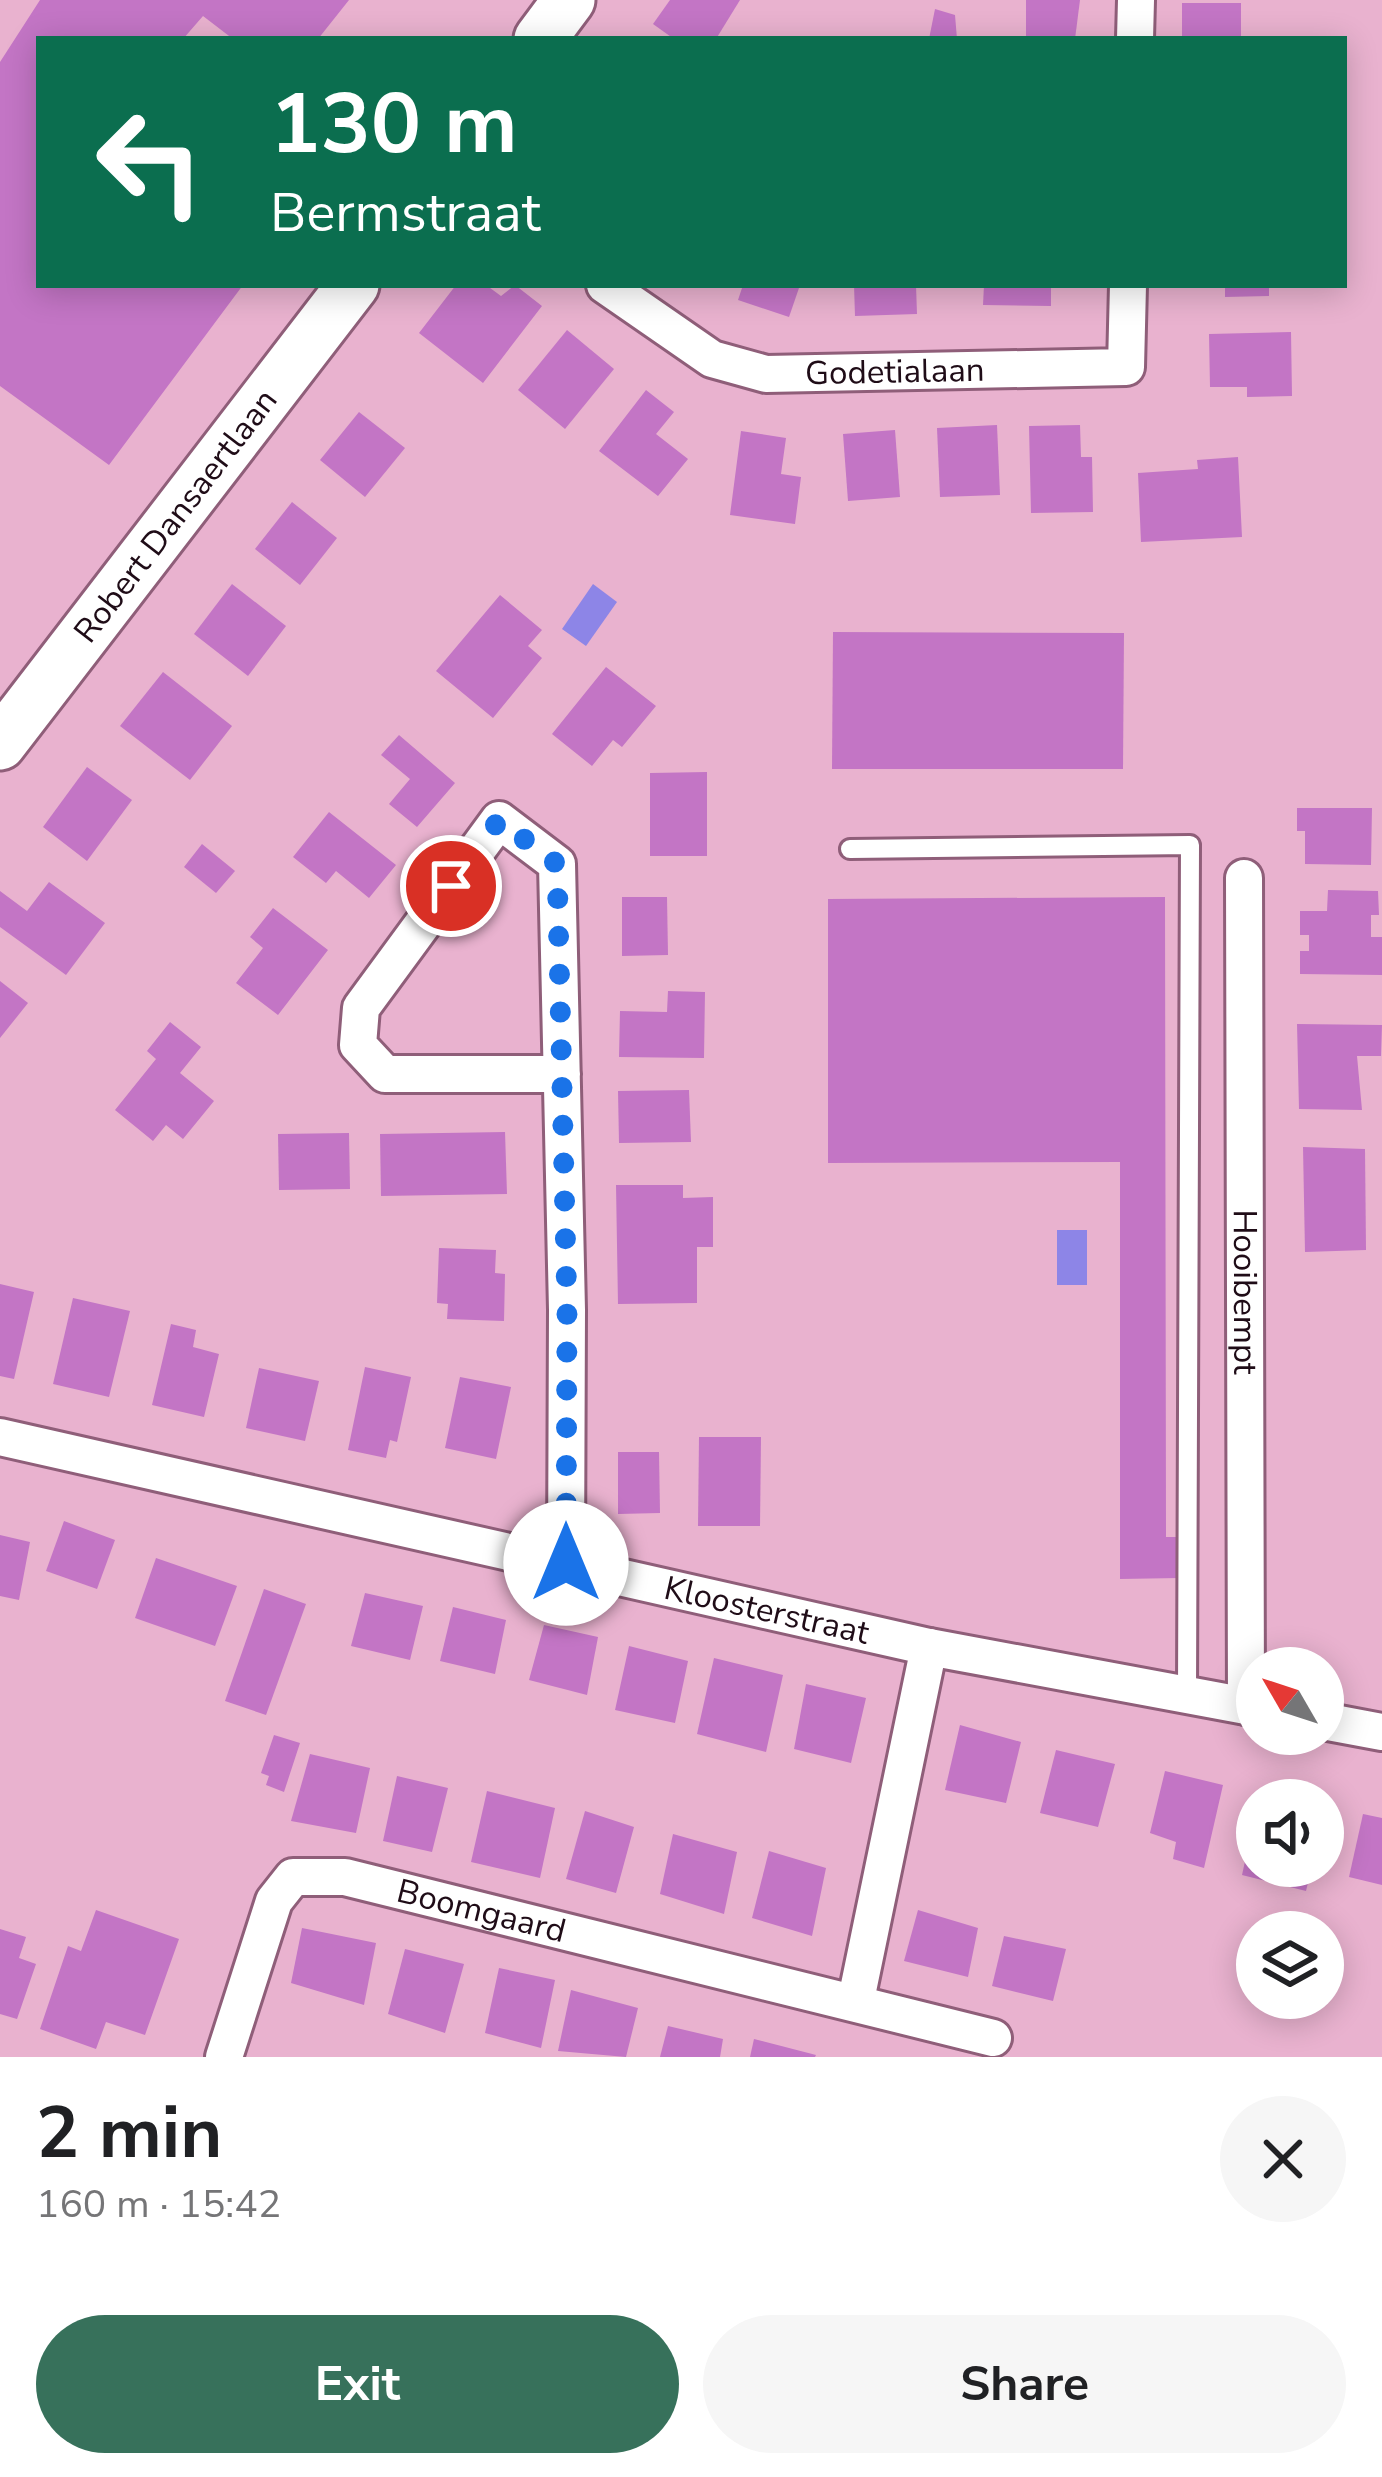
<!DOCTYPE html>
<html lang="en">
<head>
<meta charset="utf-8">
<style>
	body { margin:0; font-family:"Nunito Sans",sans-serif; background:#f6f6f6; color:#202124; height:100vh; display:flex; flex-direction:column; font-size:45px; white-space:nowrap }
	* { box-sizing:border-box; margin:0 }
	p { font-size:39px; color:#757577 }
	.icon { flex:none; width:66px; height:66px; fill:none; stroke:currentColor; stroke-width:2; stroke-linecap:round; stroke-linejoin:round }
	.map { position:relative; height:2057px; overflow:hidden }
	.drawer { display:flex; flex-direction:column; background:#fff; flex:1 }
	.drawer>* { flex:none }
	.guide { position:absolute; left:36px; top:36px; width:1311px; height:252px; border-radius:0px; box-shadow:0 6px 30px #0003; background:#0b6e4f; color:#fff; overflow:hidden }
	.needle { width:78px; rotate:309deg }
	.buttons { position:absolute; left:1236px; top:1647px; display:grid; gap:24px }
	.buttons a { display:grid; place-items:center; width:108px; height:108px; border-radius:50%; background:#fff; box-shadow:0 6px 30px #0003; font-size:60px }
	.pin { position:absolute; display:grid; place-items:center; width:102px; height:102px; color:#fff; margin:-51px; border:6px solid #fff; border-radius:50%; box-shadow:0 3px 12px #0007 }
	.me { position:absolute; width:132px; margin:-66px; rotate:0deg; stroke-linejoin:round; filter:drop-shadow(0 0 9px #0008) }
	.turn { display:flex; align-items:center; gap:42px; height:252px; padding:0 36px; font-size:54px }
	.turn .icon { width:156px; height:156px; stroke-width:2.5 }
	.turn b { display:block; font-size:84px; line-height:102px }
	.round { display:grid; place-items:center; flex:none; width:126px; height:126px; border-radius:63px; background:#f6f6f6 }
	.overview { display:flex; align-items:center; justify-content:space-between; height:204px; padding:0 36px }
	h1 { font-size:72px; font-weight:700; line-height:90px }
	.action { display:flex; gap:24px; margin-top:auto; padding:24px 36px }
	.action a { flex:1; height:138px; border-radius:72px; background:#37715b; color:#fff; font-size:48px; font-weight:700; line-height:138px; text-align:center }
	.action a+a { background:#f6f6f6; color:#202124 }
	.map>svg:first-child { display:block }
	.water { fill:#8d85e7 }
	.building { fill:#c375c5 }
	.lines { fill:none; stroke-linecap:round; stroke-linejoin:round }
	.lane-casing { stroke:#8f5e79; stroke-width:24 }
	.street-casing { stroke:#8f5e79; stroke-width:42 }
	.secondary-casing { stroke:#8f5e79; stroke-width:57 }
	.lane { stroke:#fff; stroke-width:18 }
	.street { stroke:#fff; stroke-width:36 }
	.secondary { stroke:#fff; stroke-width:51 }
	.route { stroke:#1a73e8; stroke-width:21; stroke-dasharray:0 37.8 }
	.labels { text-anchor:middle; dominant-baseline:central; stroke-width:12; stroke-linejoin:round; paint-order:stroke }
	.street-label { font-size:33px; fill:#1f0c17; stroke:#f7bfdc }
</style>
</head>
<body>
<div class="map">
<svg width="1382" height="2057" viewBox="0 0 1382 2057">
	<rect width="100%" height="100%" fill="#e9b2cf"/>
	<g class="water">
		<path d="M593,584L617,602L586,646L562,629Z"/>
		<rect x="1057" y="1230" width="30" height="55"/>
	</g>
	<g class="building">
		<path d="M40,0H349L318,39H233L203,16L183,39H39V285H243L109,465L0,386V62Z"/>
		<path d="M670,0H740L716,39H674L653,24Z"/>
		<path d="M1026,0H1080L1075,39H1026Z"/>
		<rect x="1182" y="3" width="59" height="36"/>
		<path d="M935,9L955,15L957,39H929Z"/>
		<path d="M456,285H486L501,296L515,285L542,306L483,383L419,333Z"/>
		<path d="M743,285H800L789,317L738,300Z"/>
		<path d="M854,285H916L917,314L855,316Z"/>
		<path d="M984,285H1051V306L983,305Z"/>
		<path d="M1225,285H1269V296L1225,297Z"/>
		<path d="M567,330L614,369L565,429L518,390Z"/>
		<path d="M1291,332L1292,396L1247,397V387H1210L1209,334Z"/>
		<path d="M646,390L674,412L656,434L688,459L658,496L599,451Z"/>
		<path d="M359,412L405,448L365,497L320,460Z"/>
		<path d="M997,425L1000,495L940,497L937,428Z"/>
		<path d="M1080,425L1081,457H1092L1093,512L1031,513L1029,426Z"/>
		<path d="M895,430L900,497L848,501L843,434Z"/>
		<path d="M741,431L786,438L781,474L801,477L795,524L730,515Z"/>
		<path d="M1238,457L1242,537L1141,542L1138,473L1198,469L1197,460Z"/>
		<path d="M292,502L337,538L300,585L255,549Z"/>
		<path d="M232,584L286,626L248,676L194,634Z"/>
		<path d="M500,595L542,630L528,646L542,658L493,718L436,671Z"/>
		<path d="M833,632L1124,633L1123,769H832Z"/>
		<path d="M606,667L656,706L622,747L613,740L592,766L552,734Z"/>
		<path d="M163,672L232,726L190,780L120,726Z"/>
		<path d="M399,735L455,783L417,827L389,804L410,779L381,755Z"/>
		<path d="M87,767L132,800L87,861L43,827Z"/>
		<path d="M707,772V856H650V773Z"/>
		<path d="M1297,808H1372L1371,865L1305,864V831H1297Z"/>
		<path d="M329,812L396,865L369,898L336,871L326,883L293,857Z"/>
		<path d="M202,844L235,871L216,893L184,867Z"/>
		<path d="M49,882L105,923L66,975L0,927V891L27,911Z"/>
		<path d="M1328,890L1378,891L1379,915H1371V937H1382V975L1300,974V951H1309V935H1300V911H1327Z"/>
		<path d="M622,897H667L668,955L622,956Z"/>
		<path d="M1165,897L1166,1537H1180L1179,1578L1120,1579V1162L828,1163V899Z"/>
		<path d="M273,908L328,950L278,1015L236,983L263,948L250,937Z"/>
		<path d="M0,981L28,1003L0,1038Z"/>
		<path d="M668,991L705,992L704,1058L619,1057L620,1011L667,1012Z"/>
		<path d="M170,1022L201,1047L180,1073L214,1101L183,1139L166,1125L153,1141L115,1110L156,1059L147,1051Z"/>
		<path d="M1297,1024L1382,1025L1381,1056H1357L1362,1110L1299,1109Z"/>
		<path d="M689,1090L691,1142L619,1143L618,1091Z"/>
		<path d="M505,1132L507,1194L381,1196L380,1134Z"/>
		<path d="M349,1133L350,1189L279,1190L278,1134Z"/>
		<path d="M1303,1147L1365,1149L1366,1250L1305,1252Z"/>
		<path d="M616,1185H683V1198L713,1197V1247H697V1303L618,1304Z"/>
		<path d="M439,1248L496,1250L495,1273L505,1274L504,1321L447,1319L448,1304L437,1303Z"/>
		<path d="M0,1284L34,1292L14,1379L0,1376Z"/>
		<path d="M73,1298L130,1311L109,1397L53,1384Z"/>
		<path d="M171,1324L196,1330L193,1347L219,1354L204,1417L152,1405Z"/>
		<path d="M365,1367L411,1377L397,1442L390,1440L386,1458L348,1450Z"/>
		<path d="M259,1368L319,1381L305,1441L246,1428Z"/>
		<path d="M460,1377L511,1387L496,1459L445,1448Z"/>
		<path d="M699,1437H761L760,1526H698Z"/>
		<path d="M618,1452H659L660,1513L618,1514Z"/>
		<path d="M64,1521L115,1540L97,1589L46,1571Z"/>
		<path d="M0,1535L30,1542L19,1600L0,1596Z"/>
		<path d="M156,1558L237,1586L215,1646L135,1618Z"/>
		<path d="M264,1589L306,1604L266,1715L225,1701Z"/>
		<path d="M365,1593L423,1606L410,1660L351,1646Z"/>
		<path d="M453,1607L506,1620L495,1674L440,1661Z"/>
		<path d="M544,1625L598,1637L587,1695L529,1680Z"/>
		<path d="M629,1646L688,1661L675,1723L615,1710Z"/>
		<path d="M714,1658L783,1675L766,1752L697,1734Z"/>
		<path d="M806,1684L866,1698L851,1763L794,1749Z"/>
		<path d="M960,1725L1021,1742L1006,1803L945,1790Z"/>
		<path d="M274,1735L300,1743L284,1792L266,1785L269,1776L261,1773Z"/>
		<path d="M1056,1750L1115,1764L1098,1827L1040,1813Z"/>
		<path d="M310,1754L370,1768L356,1833L291,1821Z"/>
		<path d="M1165,1771L1223,1785L1204,1868L1173,1859L1176,1842L1150,1833Z"/>
		<path d="M397,1776L448,1788L432,1852L383,1841Z"/>
		<path d="M487,1791L555,1808L540,1878L471,1862Z"/>
		<path d="M585,1811L634,1827L616,1893L566,1879Z"/>
		<path d="M1363,1814L1382,1818V1885L1349,1877Z"/>
		<path d="M1255,1816L1257,1866H1312L1306,1891L1242,1875Z"/>
		<path d="M673,1834L737,1852L724,1914L660,1894Z"/>
		<path d="M769,1851L826,1868L812,1936L752,1918Z"/>
		<path d="M96,1910L179,1939L145,2035L106,2022L96,2049L40,2029L68,1946L81,1951Z"/>
		<path d="M918,1910L978,1928L968,1977L904,1961Z"/>
		<path d="M302,1928L376,1943L364,2005L291,1983Z"/>
		<path d="M0,1929L26,1937L19,1958L36,1964L17,2019L0,2014Z"/>
		<path d="M1004,1936L1066,1949L1053,2001L992,1986Z"/>
		<path d="M405,1949L464,1964L445,2033L388,2014Z"/>
		<path d="M499,1968L555,1980L541,2048L485,2033Z"/>
		<path d="M571,1990L638,2008L626,2057L558,2051Z"/>
		<path d="M668,2026L723,2039L720,2057H660Z"/>
		<path d="M754,2039L816,2055L815,2057H750Z"/>
	</g>
	<g class="lines">
		<g class="lane-casing">
			<path id="lane" d="M850,849L1190,845L1187,1694"/>
		</g>
		<g class="street-casing">
			<g id="street">
				<path d="M1135,39L1136,0"/>
				<path id="s1" d="M605,285L712,359L766,374L1126,367L1128,285"/>
				<path id="s2" d="M1244,878L1246,1706"/>
				<path d="M562,1074H385L358,1045L361,1008L499,820L557,864L567,1310L566,1563"/>
				<path id="s3" d="M0,1437L929,1647L1257,1708"/>
				<path d="M1323,1721L1382,1732"/>
				<path d="M856,2000L929,1647"/>
				<path id="s4" d="M224,2057L274,1901L293,1877H345L993,2038"/>
			</g>
		</g>
		<g class="secondary-casing">
			<g id="secondary">
				<path d="M540,39L569,0"/>
				<path id="s5" d="M0,744L353,285"/>
			</g>
		</g>
		<use href="#lane" class="lane"/>
		<use href="#street" class="street"/>
		<use href="#secondary" class="secondary"/>
	</g>
	<g class="lines">
		<path class="route" d="M451,886L499,820L557,864L567,1310L566,1563"/>
	</g>
	<g class="labels">
		<g class="street-label">
			<text stroke="none"><textPath href="#s1" startOffset="315">Godetialaan</textPath></text>
			<text stroke="none"><textPath href="#s5" startOffset="288">Robert Dansaertlaan</textPath></text>
			<text stroke="none"><textPath href="#s2" startOffset="414">Hooibempt</textPath></text>
			<text stroke="none"><textPath href="#s3" startOffset="786">Kloosterstraat</textPath></text>
			<text stroke="none"><textPath href="#s4" startOffset="387">Boomgaard</textPath></text>
		</g>
	</g>
</svg>
<div class="buttons">
<a><svg class="needle" viewBox="-14 -14 28 28"><path d="M0-13l5 13h-10z" fill="#e53935"/><path d="M0 13l5-13h-10z" fill="#757577"/></svg></a>
<a><svg class="icon" aria-label="sound" viewBox="0 0 24 24"><path d="M4 9h4l5-4v14l-5-4H4zM17 9q2 3 0 6"/></svg></a>
<a><svg class="icon" aria-label="layers" viewBox="0 0 24 24"><path d="M12 4l9 5-9 5-9-5zM3 14l9 5 9-5"/></svg></a>
</div>
<div class="pin" style="left:451px;top:886px;background:#d93025"><svg class="icon" aria-label="arrive" viewBox="0 0 24 24"><path d="M6 21V4h12l-3 4 3 4H6"/></svg></div>
<svg class="me" style="left:566px;top:1563px" viewBox="-20 -20 40 40"><circle r="19" fill="#fff"/><path d="M0-13L10 11 0 6-10 11z" fill="#1a73e8"/></svg>
<div class="guide">
<div class="turn"><svg class="icon" aria-label="left" viewBox="0 0 24 24"><path d="M17 20v-9H6M10 6l-5 5 5 5"/></svg><div><b>130 m</b>Bermstraat</div></div>
</div>
</div>
<section class="drawer">
<div class="overview"><div><h1>2 min</h1><p>160 m · 15:42</p></div><a class="round"><svg class="icon" aria-label="close" viewBox="0 0 24 24"><path d="M6 6l12 12M18 6L6 18"/></svg></a></div>
<div class="action"><a>Exit</a><a>Share</a></div>
</section>
</body>
</html>
